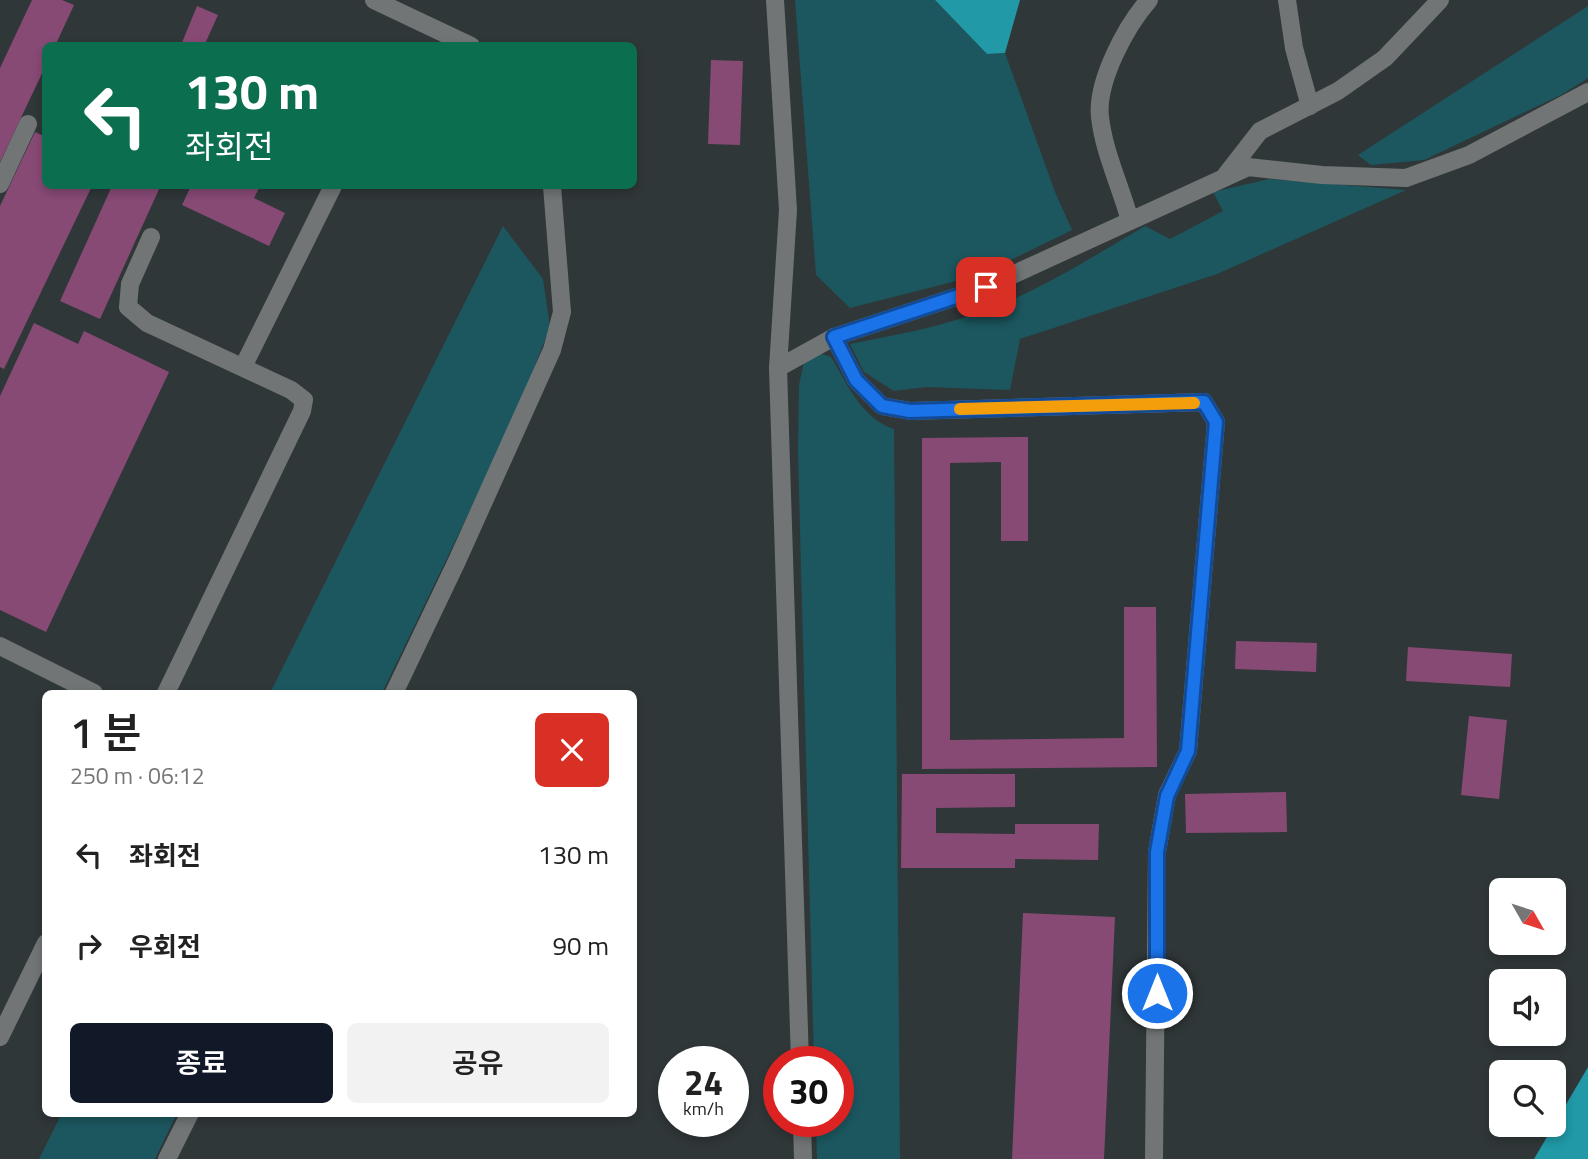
<!DOCTYPE html>
<html lang="ko">
<head>
<meta charset="utf-8">
<style>
	body { margin:0; font-family:"Titillium Web","Noto Sans KR",sans-serif; background:#f2f2f2; color:#222; height:100vh; display:flex; flex-direction:column; font-size:26px; white-space:nowrap }
	* { box-sizing:border-box; margin:0 }
	p { font-size:23px; color:#767676 }
	.icon { flex:none; width:38px; height:38px; fill:none; stroke:currentColor; stroke-width:2; stroke-linecap:round; stroke-linejoin:round }
	.map { position:relative; flex:1; overflow:hidden }
	.drawer { position:absolute; left:42px; top:690px; width:595px; height:427px; display:flex; flex-direction:column; background:#fff; border-radius:10px; box-shadow:0 4px 10px #0003 }
	.drawer>* { flex:none }
	.guide { position:absolute; left:42px; top:42px; width:595px; height:147px; border-radius:10px; box-shadow:0 4px 10px #0003; background:#0b6e4f; color:#fff; overflow:hidden }
	.needle { width:46px; rotate:129deg }
	.fabs { position:absolute; left:1489px; top:878px; display:grid; gap:14px }
	.fabs a { display:grid; place-items:center; width:77px; height:77px; border-radius:10px; background:#fff; box-shadow:0 4px 10px #0003; font-size:35px }
	.speed { position:absolute; left:658px; top:1046px; display:flex; gap:14px; font-size:35px; font-weight:700; text-align:center }
	.speed>* { display:grid; place-content:center; width:91px; height:91px; border-radius:50%; background:#fff; box-shadow:0 4px 10px #0003; line-height:1 }
	.speed small { font-size:18px; font-weight:400 }
	.speed .limit { border:10px solid #d22; background:#fff; color:#111 }
	.pin { position:absolute; display:grid; place-items:center; width:60px; height:60px; color:#fff; margin:-30px; border-radius:14px; box-shadow:0 4px 10px #0006 }
	.me { position:absolute; width:77px; margin:-38px; rotate:0deg; stroke-linejoin:round; filter:drop-shadow(0 0 5px #0008) }
	.turn { display:flex; align-items:center; gap:24px; height:147px; padding:0 28px; font-size:32px }
	.turn .icon { width:91px; height:91px; stroke-width:2.5 }
	.turn b { display:block; font-size:49px; line-height:60px }
	.round { display:grid; place-items:center; flex:none; width:74px; height:74px; border-radius:10px; background:#f2f2f2 }
	.summary { display:flex; align-items:center; justify-content:space-between; height:119px; padding:0 28px }
	h1 { font-size:42px; font-weight:600; line-height:52px }
	.primary-button { display:flex; gap:14px; margin-top:auto; padding:14px 28px }
	.primary-button a { flex:1; height:80px; border-radius:10px; background:#111827; color:#fff; font-size:28px; font-weight:600; line-height:80px; text-align:center }
	.primary-button a+a { background:#f2f2f2; color:#222 }
	ul { padding:0; list-style:none }
	li { display:flex; align-items:center; gap:21px; height:91px; padding:0 28px }
	li div { flex:1 }
	li b { display:block; font-size:26px }
	li em { font-style:normal }
	.map>svg:first-child { display:block }
	.green { fill:#1c575f }
	.water { fill:#2199a7 }
	.building { fill:#874a75 }
	.lines { fill:none; stroke-linecap:round; stroke-linejoin:round }
	.minor { stroke:#717575; stroke-width:18 }
	.route-casing { stroke:#114b97; stroke-width:18 }
	.route { stroke:#1a73e8; stroke-width:12 }
	.slow { stroke:#f59e0b; stroke-width:12 }
</style>
</head>
<body>
<div class="map">
<svg width="1588" height="1159" viewBox="0 0 1588 1159">
	<rect width="100%" height="100%" fill="#303738"/>
	<g class="green">
		<path d="M795,0H935L987,54L1005,53L1055,192L1072,230L980,275L850,308L816,275Z"/>
		<path d="M1588,6V78L1561,95L1424,160L1371,165L1358,155Z"/>
		<path d="M1269,179L1406,190L1217,274L1020,339L1010,390L926,387L894,391L864,372L850,344C890,336 930,329 969,316C1032,296 1089,259 1145,226L1170,239L1223,211L1213,192Z"/>
		<path d="M503,226L543,279L550,327L513,421L382,693H270Z"/>
		<path d="M816,352L831,357C848,385 861,418 894,429L900,1159H817L816,1122H838V1062H814L798,452L799,385L804,362Z"/>
		<path d="M62,1113H177L155,1159H39Z"/>
	</g>
	<g class="water">
		<path d="M935,0H1020L1005,53L987,54Z"/>
		<path d="M1588,1067V1159H1534Z"/>
	</g>
	<g class="building">
		<path d="M32,0H62L74,5L55,46H46V65L0,162V68Z"/>
		<path d="M197,6L218,15L204,46H183L181,45Z"/>
		<path d="M711,60L743,61L740,145L708,144Z"/>
		<path d="M35,132L46,137V186H92L4,369L0,367V206Z"/>
		<path d="M112,186L160,187L100,319L60,301Z"/>
		<path d="M191,186H260L254,198L285,213L269,246L182,205Z"/>
		<path d="M34,323L78,344L84,331L169,372L46,632L0,610V396Z"/>
		<path d="M1028,437V541H1001V462L950,463V740L1124,738V607H1156L1157,767L922,769V438Z"/>
		<path d="M1236,641L1317,643L1316,672L1235,669Z"/>
		<path d="M1408,647L1512,654L1510,687L1406,681Z"/>
		<path d="M1469,716L1507,720L1499,799L1461,795Z"/>
		<path d="M902,774H1015V807L936,808V833L1015,834V824H1099L1098,860L1015,859V868H901Z"/>
		<path d="M1286,792L1287,832L1186,833L1185,794Z"/>
		<path d="M1023,913L1115,917L1104,1159H1012Z"/>
	</g>
	<g class="lines">
		<g class="minor">
			<path d="M374,0L471,46"/>
			<path d="M775,0L788,210L778,368L800,1062"/>
			<path d="M1287,0L1294,48L1310,106"/>
			<path d="M1225,176L1260,131L1338,91L1385,58L1440,0"/>
			<path d="M0,184L28,124"/>
			<path d="M1130,221C1121,187 1104,153 1100,117C1096,82 1126,26 1149,0"/>
			<path d="M151,237L130,284L128,307L147,323L291,390L304,400L302,411L166,693"/>
			<path d="M834,337L856,380L882,406L910,411L1204,402L1216,422L1188,751L1167,795L1157,852L1154,1159"/>
			<path d="M243,367L333,186"/>
			<path d="M778,368L834,337L986,287L1248,167L1322,175L1406,178L1469,155L1588,92"/>
			<path d="M0,646L94,693"/>
			<path d="M394,693L457,561L552,350L562,312L552,186"/>
			<path d="M0,1037L46,943"/>
			<path d="M802,1122L803,1159"/>
			<path d="M167,1159L190,1113"/>
		</g>
	</g>
	<g class="lines">
		<g class="route-casing">
			<path id="route" d="M986,287L834,337L856,380L882,406L910,411L1204,402L1216,422L1188,751L1167,796L1157,852V993"/>
		</g>
		<use href="#route" class="route"/>
		<path class="slow" d="M960,409L1194,403"/>
	</g>
</svg>
<div class="fabs">
<a><svg class="needle" viewBox="-14 -14 28 28"><path d="M0-13l5 13h-10z" fill="#e53935"/><path d="M0 13l5-13h-10z" fill="#767676"/></svg></a>
<a><svg class="icon" aria-label="sound" viewBox="0 0 24 24"><path d="M4 9h4l5-4v14l-5-4H4zM17 9q2 3 0 6"/></svg></a>
<a><svg class="icon" aria-label="search" viewBox="0 0 24 24"><circle cx="10" cy="10" r="6"/><path d="M15 15l6 6"/></svg></a>
</div>
<div class="speed"><div>24<small>km/h</small></div><div class="limit">30</div></div>
<div class="pin" style="left:986px;top:287px;background:#d93025"><svg class="icon" aria-label="arrive" viewBox="0 0 24 24"><path d="M6 21V4h12l-3 4 3 4H6"/></svg></div>
<svg class="me" style="left:1157px;top:993px" viewBox="-20 -20 40 40"><circle r="17" fill="#1a73e8" stroke="#fff" stroke-width="3"/><path d="M0-11L8 9 0 5-8 9z" fill="#fff"/></svg>
<div class="guide">
<div class="turn"><svg class="icon" aria-label="left" viewBox="0 0 24 24"><path d="M17 20v-9H6M10 6l-5 5 5 5"/></svg><div><b>130 m</b>좌회전</div></div>
</div>
<section class="drawer">
<div class="summary"><div><h1>1 분</h1><p>250 m · 06:12</p></div><a class="round" style="background:#d93025;color:#fff"><svg class="icon" aria-label="close" viewBox="0 0 24 24"><path d="M6 6l12 12M18 6L6 18"/></svg></a></div>
<ul>
<li><svg class="icon" aria-label="left" viewBox="0 0 24 24"><path d="M17 20v-9H6M10 6l-5 5 5 5"/></svg><div><b>좌회전</b></div><em>130 m</em></li>
<li><svg class="icon" aria-label="right" viewBox="0 0 24 24"><path d="M7 20v-9h11M14 6l5 5-5 5"/></svg><div><b>우회전</b></div><em>90 m</em></li>
</ul>
<div class="primary-button"><a>종료</a><a>공유</a></div>
</section>
</div>
</body>
</html>
